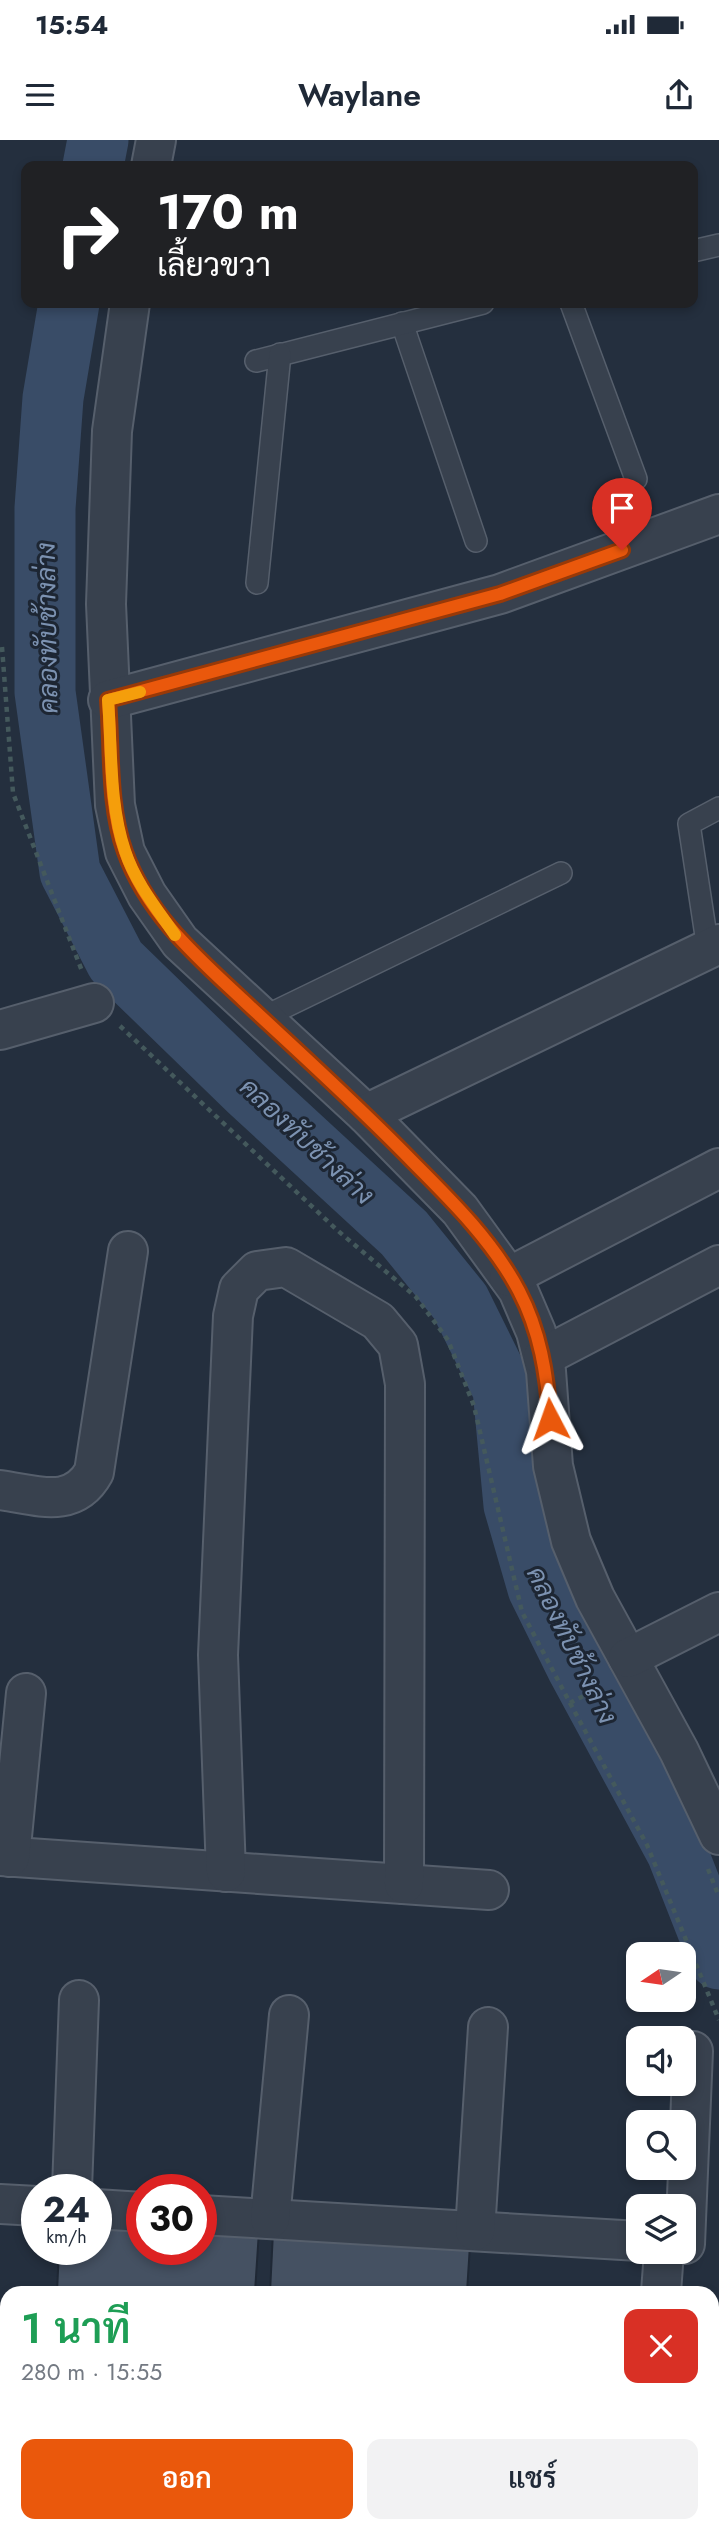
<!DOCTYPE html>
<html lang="th">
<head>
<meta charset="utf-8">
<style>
	body { margin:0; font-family:Jost,Sarabun,sans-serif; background:#f2f2f3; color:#1f2937; height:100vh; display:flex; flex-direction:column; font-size:26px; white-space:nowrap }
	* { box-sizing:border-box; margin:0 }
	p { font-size:23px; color:#747a83 }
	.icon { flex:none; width:38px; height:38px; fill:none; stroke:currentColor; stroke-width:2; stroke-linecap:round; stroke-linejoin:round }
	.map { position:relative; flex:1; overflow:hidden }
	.drawer { position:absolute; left:0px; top:2146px; width:719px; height:247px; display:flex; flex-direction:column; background:#fff; border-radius:21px 21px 0 0; box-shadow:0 4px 10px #0003 }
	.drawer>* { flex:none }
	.banner { position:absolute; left:21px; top:21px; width:677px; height:147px; border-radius:14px; box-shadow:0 4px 10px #0003; background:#202124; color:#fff; overflow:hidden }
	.needle { width:46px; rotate:257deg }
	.fabs { position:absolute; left:626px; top:1802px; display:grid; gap:14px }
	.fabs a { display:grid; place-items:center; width:70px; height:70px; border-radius:14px; background:#fff; box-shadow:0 4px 10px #0003; font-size:35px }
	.speed { position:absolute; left:21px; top:2034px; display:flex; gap:14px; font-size:35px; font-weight:700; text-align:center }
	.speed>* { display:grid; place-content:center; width:91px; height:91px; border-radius:50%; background:#fff; box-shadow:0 4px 10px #0003; line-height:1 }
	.speed small { font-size:18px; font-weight:400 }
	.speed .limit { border:10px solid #d22; background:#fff; color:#111 }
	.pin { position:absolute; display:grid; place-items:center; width:60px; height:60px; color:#fff; margin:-72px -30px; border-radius:50% 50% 50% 0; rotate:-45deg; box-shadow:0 0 7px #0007 }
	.pin .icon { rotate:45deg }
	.me { position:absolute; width:77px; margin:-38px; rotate:356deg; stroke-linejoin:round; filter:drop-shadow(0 0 5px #0008) }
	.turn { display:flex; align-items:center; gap:24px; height:147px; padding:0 21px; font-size:32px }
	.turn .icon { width:91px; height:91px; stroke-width:2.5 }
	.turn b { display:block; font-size:49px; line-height:60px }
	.round { display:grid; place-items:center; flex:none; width:74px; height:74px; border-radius:14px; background:#f2f2f3 }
	.headline { display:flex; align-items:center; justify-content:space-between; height:119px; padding:0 21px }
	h1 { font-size:42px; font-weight:600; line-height:52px; color:#1e9e55 }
	.button { display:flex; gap:14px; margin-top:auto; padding:14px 21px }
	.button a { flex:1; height:80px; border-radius:14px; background:#ea580c; color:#fff; font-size:28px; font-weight:600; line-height:80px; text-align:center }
	.button a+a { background:#f2f2f3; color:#1f2937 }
	.status { display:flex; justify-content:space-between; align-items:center; height:49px; padding:0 35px; background:#fff; direction:ltr }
	.status svg { height:19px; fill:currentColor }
	header { display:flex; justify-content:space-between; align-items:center; height:91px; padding:0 21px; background:#fff; font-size:32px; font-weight:600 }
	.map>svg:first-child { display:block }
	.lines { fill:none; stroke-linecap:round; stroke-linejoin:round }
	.river { stroke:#394c67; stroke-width:61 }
	.building { fill:#455162; stroke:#1f2835; stroke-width:2 }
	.lane-casing { stroke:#565f6c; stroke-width:24 }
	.street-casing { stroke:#565f6c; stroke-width:42 }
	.path { stroke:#44595c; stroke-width:4.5; stroke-dasharray:5 5; stroke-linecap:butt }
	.lane { stroke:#38414e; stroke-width:21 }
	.street { stroke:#38414e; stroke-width:38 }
	.route-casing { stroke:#983908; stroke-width:18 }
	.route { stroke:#ea580c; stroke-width:12 }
	.slow { stroke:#f59e0b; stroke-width:12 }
	.labels { text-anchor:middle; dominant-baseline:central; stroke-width:6; stroke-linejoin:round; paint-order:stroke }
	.water-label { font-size:26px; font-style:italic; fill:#7c92b1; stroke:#1d2633 }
</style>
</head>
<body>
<div class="status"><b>15:54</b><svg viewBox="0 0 49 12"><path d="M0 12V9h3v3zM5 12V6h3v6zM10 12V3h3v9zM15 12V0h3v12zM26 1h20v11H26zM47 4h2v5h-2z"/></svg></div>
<header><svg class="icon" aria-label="menu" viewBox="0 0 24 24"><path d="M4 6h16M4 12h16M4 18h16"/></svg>Waylane<svg class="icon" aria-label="share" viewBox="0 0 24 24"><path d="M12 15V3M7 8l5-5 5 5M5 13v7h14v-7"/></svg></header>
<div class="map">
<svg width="719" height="2392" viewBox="0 0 719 2392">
	<rect width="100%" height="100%" fill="#242f3e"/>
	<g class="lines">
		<g class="river">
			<path d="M93,26L98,0"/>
			<path d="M69,163L53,258L45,368V552L70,732L116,821L250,951L404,1093L460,1162L503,1249L514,1365L538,1448L577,1527L677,1712L719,1819"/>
		</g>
	</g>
	<g class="building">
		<path d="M96,2080L142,2083V2109H201V2087L259,2091L255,2152H57L59,2109H96Z"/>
		<path d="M273,2092L470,2105L467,2152H270Z"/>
	</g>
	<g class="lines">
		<g class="lane-casing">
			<g id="lane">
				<path d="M693,111L719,105"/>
				<path d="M571,163L636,339"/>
				<path d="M402,183L476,401"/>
				<path d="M256,221L483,163"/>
				<path d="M257,443L280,214"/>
				<path d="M708,809L689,684L719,668"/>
				<path d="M262,878L561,733"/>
			</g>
		</g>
		<g class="street-casing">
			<g id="street">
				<path d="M151,26L156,0"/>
				<path d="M130,163L112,291L106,464L115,665L125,712L147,755L180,802L366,974L460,1070L518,1150L536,1192L546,1231L553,1326L571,1401L595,1458L679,1611L719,1695"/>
				<path d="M108,560L500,454L719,374"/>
				<path d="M0,890L94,863"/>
				<path d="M366,974L719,804"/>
				<path d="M509,1137L719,1028"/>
				<path d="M543,1217L719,1125"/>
				<path d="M0,1350C37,1355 73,1370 94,1332L128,1111"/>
				<path d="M628,1518L719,1472"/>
				<path d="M0,1716L489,1750"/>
				<path d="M10,1717L26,1553"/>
				<path d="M226,1732L218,1515L233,1176L239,1149L257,1131L286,1127L378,1181L398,1205L405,1244L404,1744"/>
				<path d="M72,2049L79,1860"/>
				<path d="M0,2064L37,2066"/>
				<path d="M96,2069L142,2072"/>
				<path d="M201,2075L639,2101"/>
				<path d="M270,2079L289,1875"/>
				<path d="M475,2091L488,1887"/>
				<path d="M685,2104L693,1911"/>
				<path d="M661,2152L664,2112"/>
				<path d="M712,2251L719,2256"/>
			</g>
		</g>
		<g class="path">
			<path d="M2,507L13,653L82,831"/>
			<path d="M120,886L337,1090L416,1157L448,1200L474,1266L522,1472L570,1563L603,1546"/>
			<path d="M570,1563L647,1705L719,1880"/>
			<path d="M708,1729L719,1757"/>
		</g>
		<use href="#lane" class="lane"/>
		<use href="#street" class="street"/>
	</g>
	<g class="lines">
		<g class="route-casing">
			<path id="route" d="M550,1279C547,1234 540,1191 519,1151C494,1103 453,1062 415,1024C360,967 301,914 243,860C197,817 147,774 125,712C108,665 112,609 108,560L500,454L622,410"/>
		</g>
		<use href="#route" class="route"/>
		<path class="slow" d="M140,552L108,560C112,609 109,664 125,711C135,742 157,769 175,795"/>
	</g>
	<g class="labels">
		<g class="water-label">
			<text transform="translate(47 488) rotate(-91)">คลองทับช้างล่าง</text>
			<text transform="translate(307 1001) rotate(43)">คลองทับช้างล่าง</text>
			<text transform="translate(572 1505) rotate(64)">คลองทับช้างล่าง</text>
		</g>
	</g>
</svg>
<div class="fabs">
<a><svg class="needle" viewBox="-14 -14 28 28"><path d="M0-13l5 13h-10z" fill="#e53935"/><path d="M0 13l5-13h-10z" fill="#747a83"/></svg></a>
<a><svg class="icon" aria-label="sound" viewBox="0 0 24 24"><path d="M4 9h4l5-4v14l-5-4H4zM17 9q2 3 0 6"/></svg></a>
<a><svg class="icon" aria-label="search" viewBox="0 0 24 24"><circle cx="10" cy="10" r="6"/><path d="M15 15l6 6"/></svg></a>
<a><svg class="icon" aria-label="layers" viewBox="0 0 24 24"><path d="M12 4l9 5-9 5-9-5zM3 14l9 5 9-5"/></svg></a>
</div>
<div class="speed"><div>24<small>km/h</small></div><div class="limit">30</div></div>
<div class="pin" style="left:622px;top:410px;background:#d93025"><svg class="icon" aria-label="arrive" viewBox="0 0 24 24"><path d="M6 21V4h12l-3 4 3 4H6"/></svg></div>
<svg class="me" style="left:550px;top:1279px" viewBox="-20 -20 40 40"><path d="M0-17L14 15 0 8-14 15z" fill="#ea580c" stroke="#fff" stroke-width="4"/></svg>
<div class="banner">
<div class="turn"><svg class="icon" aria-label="right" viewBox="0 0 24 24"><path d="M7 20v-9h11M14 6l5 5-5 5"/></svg><div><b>170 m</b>เลี้ยวขวา</div></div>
</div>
<section class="drawer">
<div class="headline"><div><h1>1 นาที</h1><p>280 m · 15:55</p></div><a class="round" style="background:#d93025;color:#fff"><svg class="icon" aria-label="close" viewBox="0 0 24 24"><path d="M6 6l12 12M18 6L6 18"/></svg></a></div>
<div class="button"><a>ออก</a><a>แชร์</a></div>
</section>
</div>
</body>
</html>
